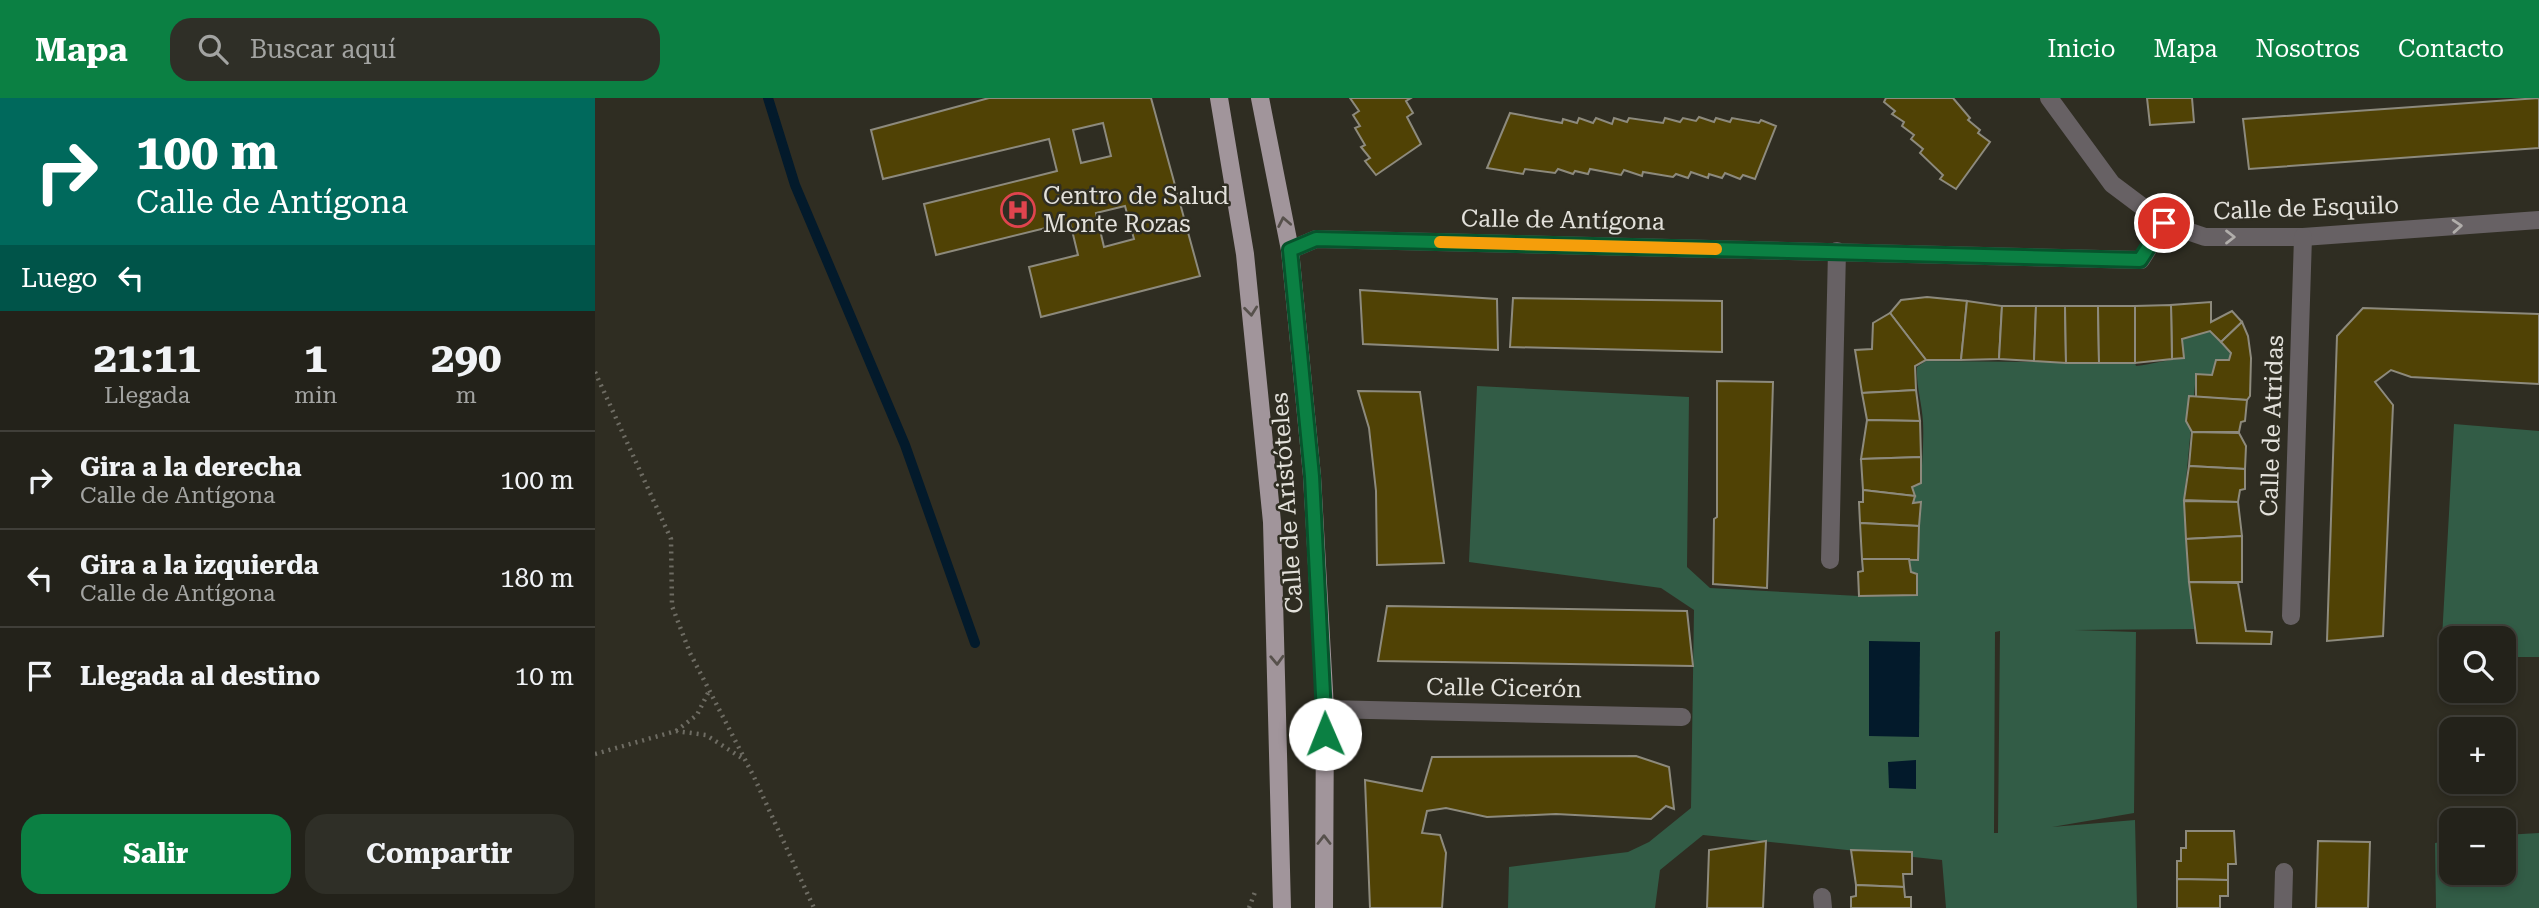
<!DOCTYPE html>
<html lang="es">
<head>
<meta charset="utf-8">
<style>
	body { margin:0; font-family:"Roboto Serif",serif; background:#2f2f27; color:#f1f3f6; height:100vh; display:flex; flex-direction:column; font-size:26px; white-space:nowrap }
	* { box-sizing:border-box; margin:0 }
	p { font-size:23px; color:#a3a4a2 }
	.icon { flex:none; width:38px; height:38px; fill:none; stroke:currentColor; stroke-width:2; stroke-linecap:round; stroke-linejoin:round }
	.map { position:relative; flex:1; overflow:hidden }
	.drawer { display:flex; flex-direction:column; background:#23221a; width:595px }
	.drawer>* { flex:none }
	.hud { background:#00695c; color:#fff; overflow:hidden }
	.controls { position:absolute; left:1844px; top:528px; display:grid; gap:14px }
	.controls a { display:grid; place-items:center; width:77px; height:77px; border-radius:14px; background:#23221a; box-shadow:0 4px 10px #0003,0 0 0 2px #403f39; font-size:35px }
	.pin { position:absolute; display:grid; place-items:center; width:60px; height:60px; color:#fff; margin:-30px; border:4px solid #fff; border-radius:50%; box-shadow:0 2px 7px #0007 }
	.me { position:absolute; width:77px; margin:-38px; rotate:359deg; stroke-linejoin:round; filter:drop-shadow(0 0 5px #0008) }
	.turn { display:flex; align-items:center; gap:24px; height:147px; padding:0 21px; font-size:32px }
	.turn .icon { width:91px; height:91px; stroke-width:2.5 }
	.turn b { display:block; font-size:49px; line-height:60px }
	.then { display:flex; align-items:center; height:66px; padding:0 21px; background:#0003; gap:14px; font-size:26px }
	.eta { display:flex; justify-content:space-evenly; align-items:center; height:119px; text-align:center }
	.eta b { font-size:42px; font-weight:700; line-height:49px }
	.button { display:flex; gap:14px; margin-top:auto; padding:14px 21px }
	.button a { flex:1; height:80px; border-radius:21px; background:#0b8043; color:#fff; font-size:28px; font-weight:700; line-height:80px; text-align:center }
	.button a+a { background:#2f2f27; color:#f1f3f6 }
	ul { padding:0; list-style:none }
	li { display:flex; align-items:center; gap:21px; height:98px; padding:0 21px; border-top:2px solid #403f39 }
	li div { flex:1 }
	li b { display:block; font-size:26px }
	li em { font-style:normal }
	header { display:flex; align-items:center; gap:42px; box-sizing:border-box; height:98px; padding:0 35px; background:#0b8043; color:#fff }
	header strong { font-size:33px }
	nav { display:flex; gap:38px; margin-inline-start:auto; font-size:24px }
	.search { width:490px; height:63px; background:#2f2f27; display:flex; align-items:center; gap:18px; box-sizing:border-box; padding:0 24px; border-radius:21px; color:#a3a4a2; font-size:26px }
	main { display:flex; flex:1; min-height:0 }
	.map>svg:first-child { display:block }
	.green { fill:#325c46; fill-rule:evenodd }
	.water { fill:#031a2b }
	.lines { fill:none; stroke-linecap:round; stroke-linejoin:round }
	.stream { stroke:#031a2b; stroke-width:10 }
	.building { fill:#504205; stroke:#8d8a7d; stroke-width:2; fill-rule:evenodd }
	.path { stroke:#6e6c63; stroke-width:4.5; stroke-dasharray:2 5; stroke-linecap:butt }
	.minor { stroke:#676164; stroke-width:18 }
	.major { stroke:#a1959b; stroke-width:18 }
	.oneway { stroke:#57514c }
	.oneway2 { stroke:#b1aeab }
	.route-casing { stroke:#07532c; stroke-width:18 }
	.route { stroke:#0b8043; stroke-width:12 }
	.slow { stroke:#f59e0b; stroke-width:12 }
	.labels { text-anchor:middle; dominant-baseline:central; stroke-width:5; stroke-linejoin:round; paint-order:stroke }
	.poi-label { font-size:24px; fill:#e3e1db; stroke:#2f2d22; text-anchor:start }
	.street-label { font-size:24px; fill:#e3e1db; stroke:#2f2d22 }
</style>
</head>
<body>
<header>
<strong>Mapa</strong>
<div class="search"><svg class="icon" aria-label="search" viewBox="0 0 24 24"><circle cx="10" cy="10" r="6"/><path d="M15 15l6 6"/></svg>Buscar aquí</div>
<nav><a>Inicio</a><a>Mapa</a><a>Nosotros</a><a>Contacto</a></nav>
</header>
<main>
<section class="drawer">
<div class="hud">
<div class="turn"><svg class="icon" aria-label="right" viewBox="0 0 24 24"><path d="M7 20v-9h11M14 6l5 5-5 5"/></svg><div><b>100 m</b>Calle de Antígona</div></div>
<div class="then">Luego<svg class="icon" aria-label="left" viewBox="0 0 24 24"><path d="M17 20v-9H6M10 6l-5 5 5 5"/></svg></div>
</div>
<div class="eta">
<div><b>21:11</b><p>Llegada</p></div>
<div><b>1</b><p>min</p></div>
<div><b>290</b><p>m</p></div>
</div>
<ul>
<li><svg class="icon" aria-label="right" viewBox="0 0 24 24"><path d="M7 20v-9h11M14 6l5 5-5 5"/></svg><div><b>Gira a la derecha</b><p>Calle de Antígona</p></div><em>100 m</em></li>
<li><svg class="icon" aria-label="left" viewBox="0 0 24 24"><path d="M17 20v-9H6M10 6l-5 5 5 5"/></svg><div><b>Gira a la izquierda</b><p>Calle de Antígona</p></div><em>180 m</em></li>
<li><svg class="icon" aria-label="arrive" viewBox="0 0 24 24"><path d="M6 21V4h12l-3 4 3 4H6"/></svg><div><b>Llegada al destino</b></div><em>10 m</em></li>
</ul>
<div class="button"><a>Salir</a><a>Compartir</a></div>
</section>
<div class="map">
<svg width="1944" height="810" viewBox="0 0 1944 810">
	<rect width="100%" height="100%" fill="#2f2d22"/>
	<g class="green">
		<path d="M1615,233L1636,255L1634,262H1622L1617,277L1601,276L1589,403L1599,531L1480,532L1541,534L1539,715L1457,729L1540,722L1542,810H1351L1347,762L1108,737L1065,772L1060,810H913L914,769L1033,754L1054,744L1096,710L1099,512L1066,490L874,464L882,288L1094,299L1092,469L1115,490L1264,498L1321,496L1314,461H1323L1325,404L1318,405L1317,389L1326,385C1327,365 1329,344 1328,324C1327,305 1321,288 1322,269L1331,263L1540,265L1541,268C1558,266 1571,262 1588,260L1587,241ZM1405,533L1403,735H1399L1400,534Z"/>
		<path d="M1859,326L1944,333V559H1909V541H1857V558H1846Z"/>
		<path d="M1944,735V810H1841L1840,745L1857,742V775H1909V737Z"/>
	</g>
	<g class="water">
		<path d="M1274,543L1325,544L1324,639L1274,638Z"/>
		<path d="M1321,662V691L1294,690L1293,664Z"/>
	</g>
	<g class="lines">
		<path class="stream" d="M173,0L200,87L310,347L380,545"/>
	</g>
	<g class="building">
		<path d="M394,0H556L605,178L446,219L434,169L483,157L475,124L341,157L329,106L462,73L454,41L288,81L276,32ZM508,25L516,58L486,65L478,32ZM530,108L539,141L509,149L501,115Z"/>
		<path d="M755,0H816L811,3L818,15L812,19L826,46L781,77L770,63L775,60L766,49L770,47L760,30L765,28L758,17L764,13Z"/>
		<path d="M1291,0H1358L1375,20L1373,22L1385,32L1383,35L1395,44L1361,91L1345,81L1348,77L1325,55L1328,51L1316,41L1319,37L1307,28L1309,24L1297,16L1300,13L1289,4Z"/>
		<path d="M1552,0H1597L1599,24L1555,27Z"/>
		<path d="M1944,0V50L1654,71L1648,21Z"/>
		<path d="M915,15L967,25L968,21L982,25L984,20L998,25L1001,20L1017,26L1019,20L1032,24L1034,20L1068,25L1070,20L1085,24L1088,20L1101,23L1104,19L1119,24L1121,20L1135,24L1137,20L1164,25L1166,22L1181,28L1160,81L1148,77L1145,81L1130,75L1127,80L1114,76L1113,80L1096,74L1093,80L1081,76L1078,79L1048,74L1047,78L1029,72L1026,77L995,71L993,76L980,73L978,76L963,71L960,75L930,71L928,76L892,70Z"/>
		<path d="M765,192L902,201L903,252L768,246Z"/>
		<path d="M1332,199L1372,203L1366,262H1331L1295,215L1306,202Z"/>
		<path d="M918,200L1127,203V254L915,249Z"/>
		<path d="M1372,203L1407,208L1404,261L1366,262Z"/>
		<path d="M1616,204V224L1637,213L1647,224L1626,244L1615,233L1587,241L1589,260L1577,261L1576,207Z"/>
		<path d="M1576,207L1577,261L1540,265V208Z"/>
		<path d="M1407,208H1441L1439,263L1404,261Z"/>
		<path d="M1441,208H1470L1471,265L1439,263Z"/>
		<path d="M1470,208H1503L1504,265H1471Z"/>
		<path d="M1503,208H1540V265H1504Z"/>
		<path d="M1768,210L1944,216V286L1816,279L1796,272L1780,284L1798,307L1788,538L1732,543L1742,238Z"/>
		<path d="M1295,215L1331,262L1320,268L1321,292L1267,295L1260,252L1277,251L1278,225Z"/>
		<path d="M1647,224L1653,238L1656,260L1655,298L1652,302L1601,299V276L1617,277L1621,262H1634L1636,255L1626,244Z"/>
		<path d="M1122,283L1178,284L1172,490L1118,486L1119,421L1122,419Z"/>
		<path d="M1321,292L1325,323L1272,322L1267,295Z"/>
		<path d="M763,293L825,294L849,465L782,467L781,393L774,330Z"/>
		<path d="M1594,298L1652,302L1650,323L1646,324L1644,334H1597L1591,323Z"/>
		<path d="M1272,322L1325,323L1326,359L1266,361Z"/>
		<path d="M1597,334L1644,335L1651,348L1650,371L1594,368Z"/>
		<path d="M1326,359V385L1317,389L1320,398L1268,392L1266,361Z"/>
		<path d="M1594,368L1650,371V391L1645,392L1643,404L1589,402Z"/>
		<path d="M1268,392L1320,398L1318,405L1326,404L1324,428L1265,425L1264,404H1268Z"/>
		<path d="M1589,403L1643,404L1647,438L1591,441Z"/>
		<path d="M1265,425L1324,428L1323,462L1267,461Z"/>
		<path d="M1647,438V484H1594L1591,441Z"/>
		<path d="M1267,461H1314L1316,474L1322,476V497L1264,498L1263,474L1268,473Z"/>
		<path d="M1594,484L1643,485L1651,533L1677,534L1676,546L1602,545Z"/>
		<path d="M792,508L1092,513L1098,568L783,563Z"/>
		<path d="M1041,658L1074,669L1079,711L1071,708L1056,721L961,716L892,719L851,710L832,713L827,735L845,737L851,755L847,810H775L770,682L827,693L837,659Z"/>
		<path d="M1591,733H1639L1641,766H1633V782L1582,781V763H1586V750H1591Z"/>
		<path d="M1171,743L1168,810H1112L1114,752Z"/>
		<path d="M1723,743L1775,744L1773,810H1721Z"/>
		<path d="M1256,752L1317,754V776H1308L1309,789L1261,787Z"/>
		<path d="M1582,781L1633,782V798H1625V810H1582Z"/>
		<path d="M1261,787L1309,789L1310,799H1316V810H1256V799L1261,798Z"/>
	</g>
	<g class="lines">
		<g class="path">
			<path d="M0,274L76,441L77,508L95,555L159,679L219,810"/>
			<path d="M81,633L102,617L114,593"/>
			<path d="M0,656L81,633L111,637L150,662"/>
			<path d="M654,810L660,794"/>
		</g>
		<g class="minor">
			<path d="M1454,0L1517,86L1569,125L1610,139H1708L1944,122"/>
			<path d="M695,152L721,141L1546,162L1569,125"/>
			<path d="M1235,462L1242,153"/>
			<path d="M1696,518L1708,139"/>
			<path d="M730,611L1087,619"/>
			<path d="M1227,799L1228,810"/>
			<path d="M1688,810L1689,774"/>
		</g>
		<g class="major">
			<path d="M624,0L650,156L677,424L687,810"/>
			<path d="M665,0L695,152L717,378L730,611L729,810"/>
		</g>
	</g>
	<defs><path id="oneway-chevron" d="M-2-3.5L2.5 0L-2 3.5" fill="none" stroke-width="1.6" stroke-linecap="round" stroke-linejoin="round" transform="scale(1.75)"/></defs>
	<g class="oneway">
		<use href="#oneway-chevron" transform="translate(689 124) rotate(-101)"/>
		<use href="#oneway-chevron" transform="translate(656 213) rotate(84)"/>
		<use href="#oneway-chevron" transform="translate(682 562) rotate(88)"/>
		<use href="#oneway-chevron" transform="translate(729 742) rotate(-90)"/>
	</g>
	<g class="oneway2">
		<use href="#oneway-chevron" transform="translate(1862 128) rotate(-4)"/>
		<use href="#oneway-chevron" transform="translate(1635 139)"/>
	</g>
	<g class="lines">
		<g class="route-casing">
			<path id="route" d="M730,636L717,378L695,152L721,141L1545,162L1569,125"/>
		</g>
		<use href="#route" class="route"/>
		<path class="slow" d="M845,144L1121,151"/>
	</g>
	<defs>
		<g id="hospital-ring" transform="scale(1.75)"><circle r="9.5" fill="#2f2d22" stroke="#e0444e" stroke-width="1.5"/><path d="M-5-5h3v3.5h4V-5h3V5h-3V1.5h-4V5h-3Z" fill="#e0444e"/></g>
	</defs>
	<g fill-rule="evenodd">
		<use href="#hospital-ring" x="423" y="112"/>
	</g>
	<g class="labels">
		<g class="poi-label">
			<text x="448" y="98">Centro de Salud<tspan x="448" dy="28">Monte Rozas</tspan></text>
		</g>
		<g class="street-label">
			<text transform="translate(1711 110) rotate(-2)">Calle de Esquilo</text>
			<text transform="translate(968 122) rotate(1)">Calle de Antígona</text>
			<text transform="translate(1677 328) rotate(-88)">Calle de Atridas</text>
			<text transform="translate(692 405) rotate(-94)">Calle de Aristóteles</text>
			<text transform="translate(909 590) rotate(1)">Calle Cicerón</text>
		</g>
	</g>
</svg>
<div class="controls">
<a><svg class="icon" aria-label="search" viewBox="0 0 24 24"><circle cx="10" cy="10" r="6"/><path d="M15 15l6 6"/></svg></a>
<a>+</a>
<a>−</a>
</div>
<div class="pin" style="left:1569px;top:125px;background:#d93025"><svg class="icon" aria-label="arrive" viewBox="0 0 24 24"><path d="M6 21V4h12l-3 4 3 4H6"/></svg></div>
<svg class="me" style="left:730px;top:636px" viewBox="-20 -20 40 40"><circle r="19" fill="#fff"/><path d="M0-13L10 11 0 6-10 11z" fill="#0b8043"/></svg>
</div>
</main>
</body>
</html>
